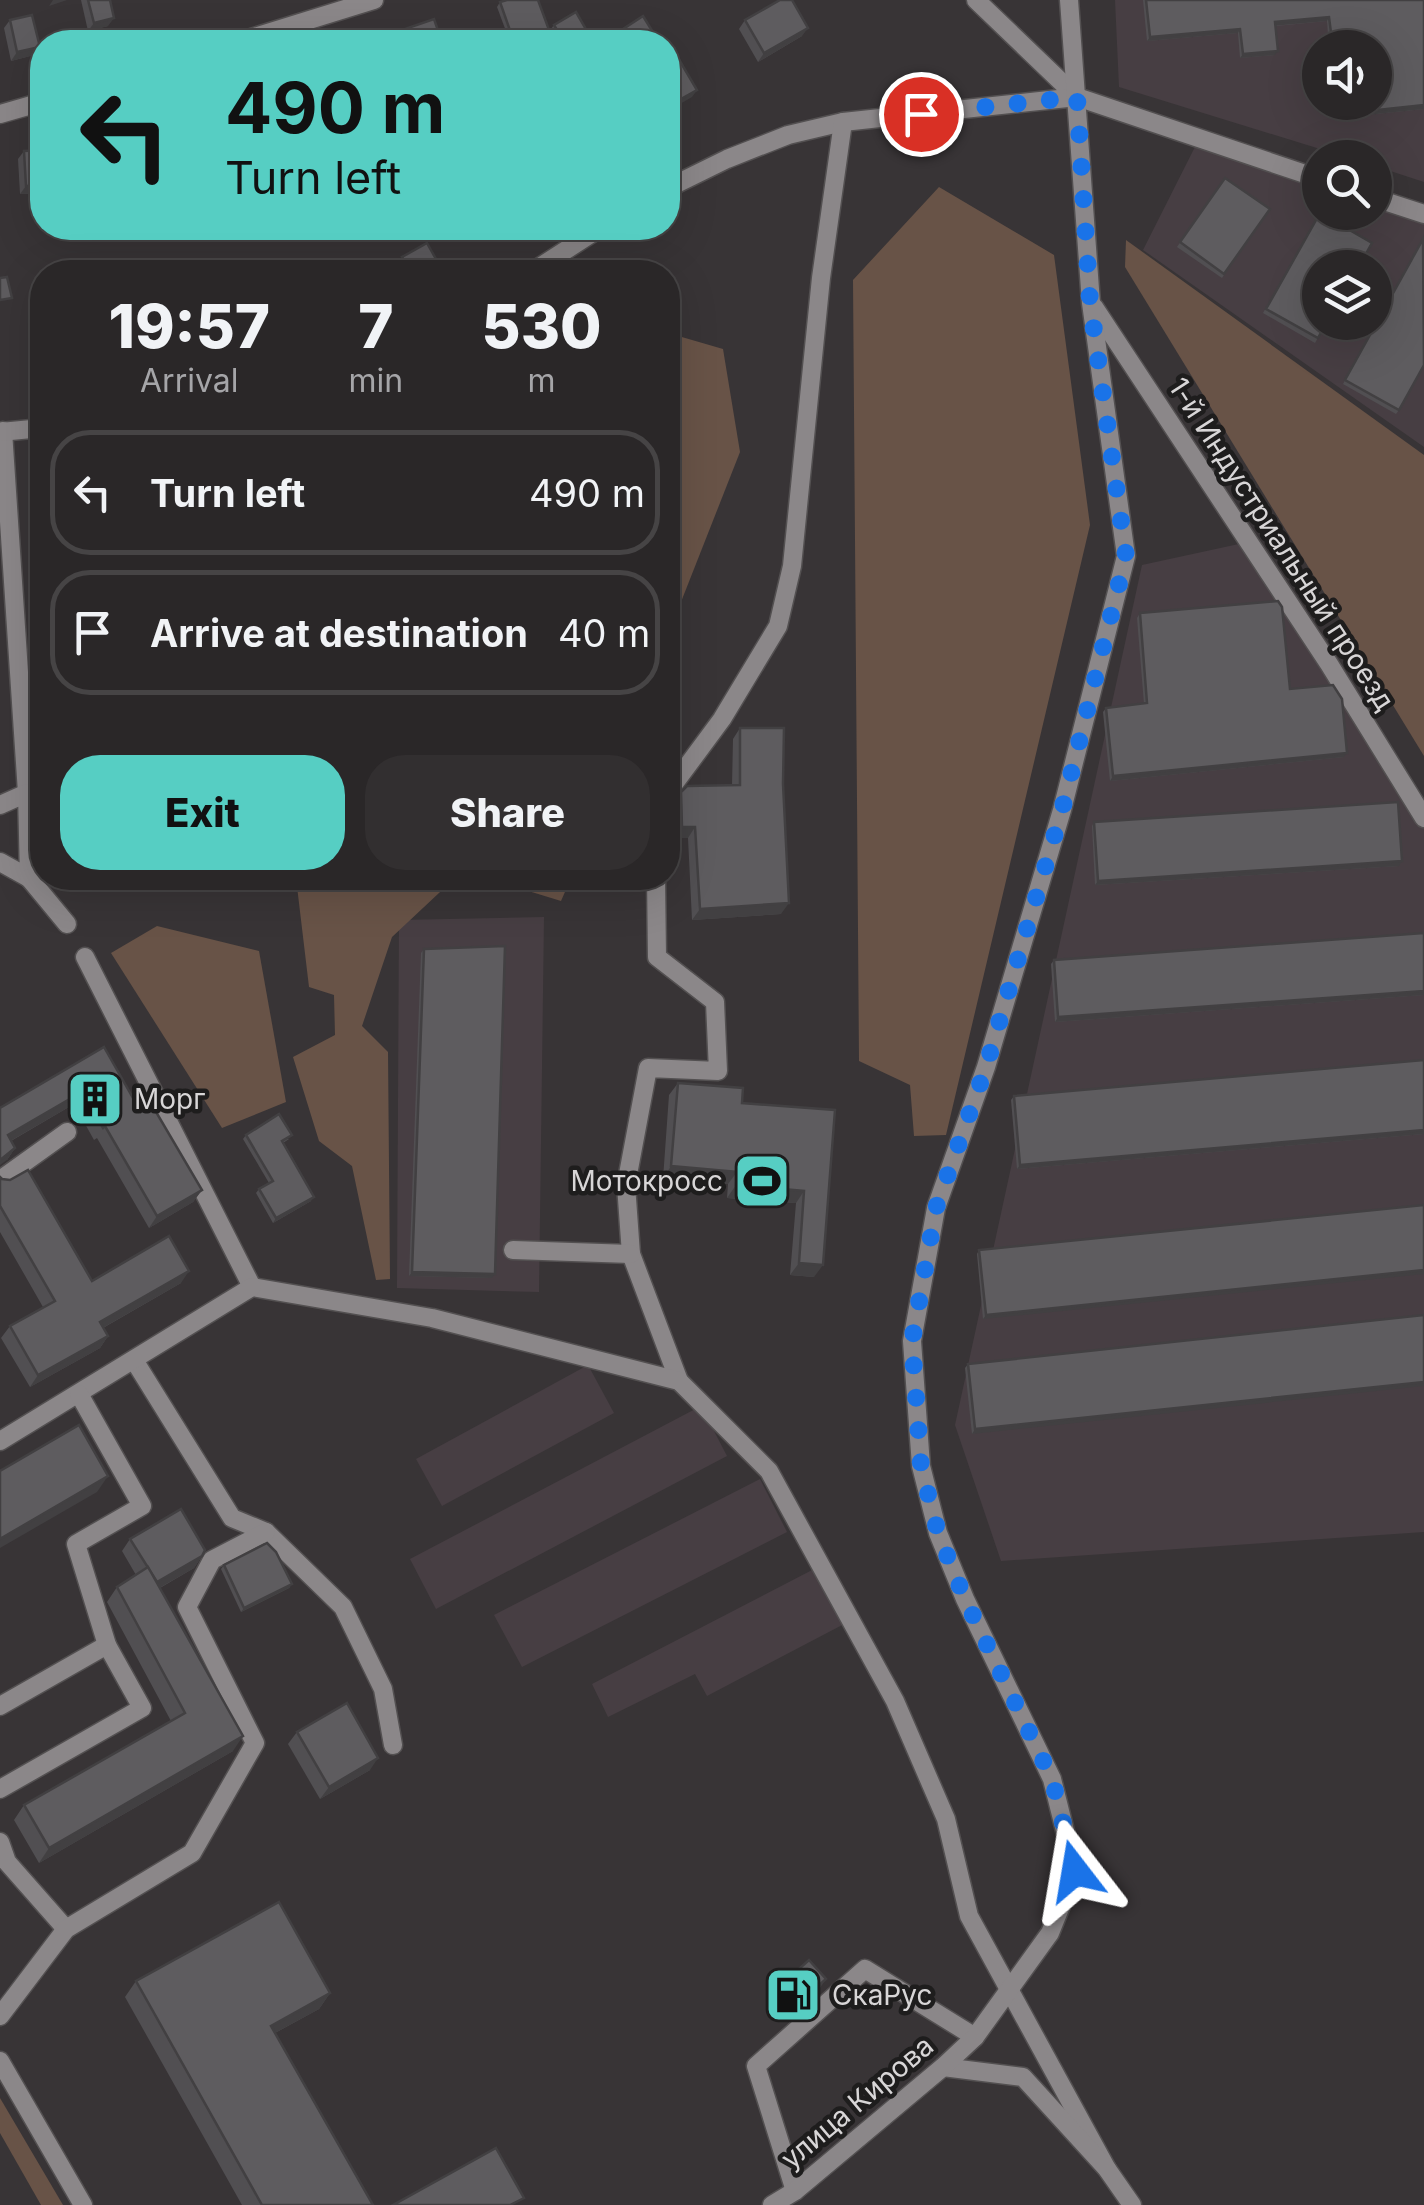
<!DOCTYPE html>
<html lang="en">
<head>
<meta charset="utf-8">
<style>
	body { margin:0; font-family:Inter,sans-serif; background:#322f30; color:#f1f3f6; height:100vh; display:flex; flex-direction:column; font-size:38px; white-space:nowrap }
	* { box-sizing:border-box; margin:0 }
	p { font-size:32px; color:#a5a5a8 }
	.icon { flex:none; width:55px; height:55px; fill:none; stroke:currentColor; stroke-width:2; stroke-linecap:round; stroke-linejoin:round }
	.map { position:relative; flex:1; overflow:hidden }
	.details { position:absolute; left:30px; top:260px; width:650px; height:630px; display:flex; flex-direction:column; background:#2a2728; border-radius:40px; box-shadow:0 10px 40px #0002,0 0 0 2px #464445 }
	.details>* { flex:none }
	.hud { position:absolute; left:30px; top:30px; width:650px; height:210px; border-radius:40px; box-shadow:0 10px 40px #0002,0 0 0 2px #464445; background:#56cec3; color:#111; overflow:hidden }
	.controls { position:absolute; left:1302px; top:30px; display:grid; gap:20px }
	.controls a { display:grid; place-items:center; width:90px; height:90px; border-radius:50%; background:#2a2728; box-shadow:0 10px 40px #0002,0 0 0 2px #464445; font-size:50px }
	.pin { position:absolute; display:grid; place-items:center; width:85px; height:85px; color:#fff; margin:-42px; border:5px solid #fff; border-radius:50%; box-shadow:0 2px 10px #0007 }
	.me { position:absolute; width:110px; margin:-55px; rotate:346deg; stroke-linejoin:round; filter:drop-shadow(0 0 8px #0008) }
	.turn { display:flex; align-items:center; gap:35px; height:210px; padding:0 30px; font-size:45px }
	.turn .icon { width:130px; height:130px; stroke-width:2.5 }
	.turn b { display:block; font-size:70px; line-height:85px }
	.eta { display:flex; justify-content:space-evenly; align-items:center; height:170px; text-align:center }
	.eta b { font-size:60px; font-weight:800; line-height:70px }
	.cta { display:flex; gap:20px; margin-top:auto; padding:20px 30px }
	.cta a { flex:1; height:115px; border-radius:40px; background:#56cec3; color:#111; font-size:40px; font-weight:800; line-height:115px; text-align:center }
	.cta a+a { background:#322f30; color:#f1f3f6 }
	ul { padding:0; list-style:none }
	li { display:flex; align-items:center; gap:30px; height:125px; margin:0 20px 15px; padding:0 10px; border:5px solid #464445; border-radius:40px }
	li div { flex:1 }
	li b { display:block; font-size:38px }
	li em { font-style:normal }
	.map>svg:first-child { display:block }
	.built { fill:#473e43; fill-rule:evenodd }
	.green { fill:#685347 }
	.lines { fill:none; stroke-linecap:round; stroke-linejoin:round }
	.minor-casing { stroke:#535051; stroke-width:21 }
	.minor { stroke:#8b8789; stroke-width:18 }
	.wall { fill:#514f52 }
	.shaded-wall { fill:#424042 }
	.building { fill:#5e5c5f; stroke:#424042; stroke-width:2.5 }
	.route { stroke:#1a73e8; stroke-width:18; stroke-dasharray:0 32.4 }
	.labels { text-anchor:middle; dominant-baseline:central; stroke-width:9; stroke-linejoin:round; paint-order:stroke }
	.street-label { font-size:28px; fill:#d8d6d7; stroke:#1e1d1d }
	.poi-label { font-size:28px; fill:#d8d6d7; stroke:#1e1d1d; text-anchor:start }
</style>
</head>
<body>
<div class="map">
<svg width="1424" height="2205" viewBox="0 0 1424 2205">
	<rect width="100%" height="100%" fill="#383436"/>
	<g class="built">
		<path d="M1115,0H1424V182L1375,166V158L1346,157L1119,87ZM1320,48H1375V102H1320Z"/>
		<path d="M1201,135L1320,181V212H1375V202L1424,221V447L1143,250ZM1320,268H1375V322H1320Z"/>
		<path d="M1248,542L1424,828V1532L1001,1561L955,1425L1142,565Z"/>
		<path d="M544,917L539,1292L397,1288L399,920Z"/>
		<path d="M588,1365L614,1413L442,1506L416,1459Z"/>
		<path d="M701,1406L727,1456L436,1609L410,1559Z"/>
		<path d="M760,1479L787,1532L522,1667L494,1615Z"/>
		<path d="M816,1568L846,1623L707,1696L695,1674L608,1717L592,1684Z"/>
	</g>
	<g class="green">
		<path d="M939,187L1054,255L1090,525L946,1135L914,1136L910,1085L859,1061L853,280Z"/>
		<path d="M1126,240L1424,455V756L1125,267Z"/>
		<path d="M668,333L723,349L740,452L668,635Z"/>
		<path d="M296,878H455L392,937L362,1026L388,1052L390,1279L376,1280L352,1166L319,1141L293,1057L335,1035L334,995L309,987Z"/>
		<path d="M486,878H571L561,901Z"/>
		<path d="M157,926L259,951L286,1102L222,1128L111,953Z"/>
		<path d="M0,2098L63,2205H41L0,2133Z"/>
	</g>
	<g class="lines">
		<g class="minor-casing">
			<g id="minor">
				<path d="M976,0L1077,97L1320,179"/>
				<path d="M238,42L374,0"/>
				<path d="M0,114L42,102"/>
				<path d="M668,188L727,159L788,135L843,122L1077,97"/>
				<path d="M1375,198L1424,214"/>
				<path d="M532,272L600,228"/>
				<path d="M1094,307L1329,664L1424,818"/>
				<path d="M3,431L27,793"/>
				<path d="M0,432L42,428"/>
				<path d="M668,792L722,719L778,626L792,566L821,278L843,122"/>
				<path d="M0,805L27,793L29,878L0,862"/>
				<path d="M29,878L67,924"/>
				<path d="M656,878L657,957L715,1002L718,1071L648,1068L626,1185L631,1254L679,1381"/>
				<path d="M85,957L252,1287"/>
				<path d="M0,1180L67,1132"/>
				<path d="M513,1250L631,1254"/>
				<path d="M252,1287L432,1318L679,1381L769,1471L895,1701L946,1819L969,1916L1107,2169"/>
				<path d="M134,1360L232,1518L266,1532L343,1607L383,1689L393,1745"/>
				<path d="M0,1441L252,1287"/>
				<path d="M0,1706L107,1645"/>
				<path d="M0,1789L142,1708L107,1645L76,1544L142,1506L79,1394"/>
				<path d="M0,1842L7,1862L66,1929"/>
				<path d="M0,2016L66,1929L192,1853L255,1743L187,1607L212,1560L266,1532"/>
				<path d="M0,2061L83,2205"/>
				<path d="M943,2067L1023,2077L1107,2169L1132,2205"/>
				<path d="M795,2191L756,2066L865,1969L975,2037"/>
				<path d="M772,2205L795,2191L943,2067L975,2037L1050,1933L1075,1871L1052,1779L965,1599L938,1533L921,1466L912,1341L936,1208L986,1067L1062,810L1126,556L1091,303L1069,0"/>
			</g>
		</g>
		<use href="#minor" class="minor"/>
	</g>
	<g class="wall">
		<path d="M81,0H110L108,26L88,31Z"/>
		<path d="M1143,0H1424V109L1337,118L1335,102H1375V48H1329L1327,21L1276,26L1275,55L1240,58L1238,33L1147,41Z"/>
		<path d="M500,2L552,38L549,42H510L497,7Z"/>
		<path d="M10,20L40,47L34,55L11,61L4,28Z"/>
		<path d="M745,20L802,36L758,62L739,29Z"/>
		<path d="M554,25L584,35L572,42H558L551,29Z"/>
		<path d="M396,32L442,42H393L392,38Z"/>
		<path d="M24,151L42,193L20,194L18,159Z"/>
		<path d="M1225,178L1270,209L1222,278L1177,247Z"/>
		<path d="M1320,213L1327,322L1315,343L1263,313Z"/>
		<path d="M1420,243L1399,410L1396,414L1343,384Z"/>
		<path d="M402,257L438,272H400L396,266Z"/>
		<path d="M38,454L42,492H35L32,462Z"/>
		<path d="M1140,613L1290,689L1344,757L1110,781L1103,712L1106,708L1144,704L1137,618Z"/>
		<path d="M740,728L781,914L692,920L688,838H674V803L681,792L732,785L733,739Z"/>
		<path d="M1094,822L1399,866L1095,885L1092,826Z"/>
		<path d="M1424,933V995L1055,1022L1051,964L1054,960Z"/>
		<path d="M424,949L492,1278L409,1276L421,953Z"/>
		<path d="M104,1047L141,1112L202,1190L193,1202L149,1228L97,1138L94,1140L74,1104L11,1141L15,1148L7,1160L0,1108Z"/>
		<path d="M1424,1060V1134L1017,1169L1011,1100L1014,1096Z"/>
		<path d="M678,1083L742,1103L835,1110L814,1277L790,1275L796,1203L727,1198L728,1184L663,1179L669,1095Z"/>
		<path d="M246,1135L289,1139L283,1143L311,1201L273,1223L256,1193L259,1189L269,1183L243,1139Z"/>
		<path d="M0,1177L92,1281L181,1283L103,1328L108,1336L100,1348L30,1387L1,1338L10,1326L43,1307L0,1232Z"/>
		<path d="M1424,1205L983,1319L977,1254L979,1250Z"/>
		<path d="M1424,1315L972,1434L965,1368L968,1364Z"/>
		<path d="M130,1539L202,1556L194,1568L160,1588L233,1751L39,1863L14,1820L24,1805L171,1721L107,1602L117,1587L136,1575L122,1551Z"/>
		<path d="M224,1565L292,1584L289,1588L241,1612L221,1569Z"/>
		<path d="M297,1732L370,1770L320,1799L288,1744Z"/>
		<path d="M136,1981L330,1993L319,2009L275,2033L373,2205H242L125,1997Z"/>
		<path d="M820,1988L784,2020L767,2002L772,1993Z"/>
	</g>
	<g class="shaded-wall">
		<path d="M53,0H67L49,6Z"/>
		<path d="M1329,17L1327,21L1272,26L1275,22Z"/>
		<path d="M114,18L108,26L88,31L94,23Z"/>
		<path d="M808,28L802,36L758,62L764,53Z"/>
		<path d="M1240,29L1238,33L1147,41L1150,37Z"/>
		<path d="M40,47L34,55L11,61L17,52Z"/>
		<path d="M1278,51L1275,55L1240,58L1243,54Z"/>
		<path d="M697,90L692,97L668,111L672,104Z"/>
		<path d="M1424,105V109L1337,118L1340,114Z"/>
		<path d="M42,185V193L20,194L26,186Z"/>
		<path d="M41,484H42V492H35Z"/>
		<path d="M1347,753L1344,757L1110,781L1113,776Z"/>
		<path d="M682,827H695L688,838H674Z"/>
		<path d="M1402,861L1399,866L1095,885L1098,881Z"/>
		<path d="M789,903L781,914L692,920L700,909Z"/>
		<path d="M1424,991V995L1055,1022L1058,1017Z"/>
		<path d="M82,1092L74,1104L0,1147L8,1135Z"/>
		<path d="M1424,1130V1134L1017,1169L1020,1165Z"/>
		<path d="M15,1148L7,1160L0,1165V1160Z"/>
		<path d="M671,1166L737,1172L728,1184L663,1179Z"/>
		<path d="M736,1185L804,1191L796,1203L727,1198Z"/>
		<path d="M202,1190L193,1202L149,1228L157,1216Z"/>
		<path d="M314,1197L311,1201L273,1223L276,1218Z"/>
		<path d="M799,1263L823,1265L814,1277L790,1275Z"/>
		<path d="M1424,1270V1274L983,1319L986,1315Z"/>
		<path d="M189,1271L181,1283L92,1334L100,1322Z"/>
		<path d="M412,1272L495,1274L492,1278L409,1276Z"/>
		<path d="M108,1336L100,1348L30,1387L38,1375Z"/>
		<path d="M1424,1382V1386L972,1434L975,1429Z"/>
		<path d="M108,1476L97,1492L0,1548V1539Z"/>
		<path d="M202,1556L194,1568L147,1595L156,1583Z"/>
		<path d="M292,1584L289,1588L241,1612L244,1608Z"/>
		<path d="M243,1736L233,1751L39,1863L49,1848Z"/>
		<path d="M378,1758L370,1770L320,1799L329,1787Z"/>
		<path d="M826,1979L820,1988L784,2020L789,2012Z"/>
		<path d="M330,1993L319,2009L260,2041L271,2026Z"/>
	</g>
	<g class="building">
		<path d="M88,0H110L114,18L94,23Z"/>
		<path d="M507,0H538L552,38L538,42H514L500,2Z"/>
		<path d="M780,0H792L808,28L764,53L745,20Z"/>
		<path d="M1146,0H1424V105L1340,114L1339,102H1375V48H1333L1329,17L1275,22L1278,51L1243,54L1240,29L1150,37Z"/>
		<path d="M576,12L587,31L567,42H564L554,25Z"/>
		<path d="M32,15L40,47L17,52L10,20Z"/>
		<path d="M643,16L659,42H618L614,35Z"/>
		<path d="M434,19L442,42H399L396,32Z"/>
		<path d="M674,51L697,90L672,104L668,97V55Z"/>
		<path d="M42,150V185L26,186L24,151Z"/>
		<path d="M1225,178L1270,209L1224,274L1180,242Z"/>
		<path d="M1320,213L1372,243L1358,268H1320V322H1327L1318,338L1266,309Z"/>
		<path d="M1423,239L1424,365L1399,410L1345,380Z"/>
		<path d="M427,243L441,268L432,272H411L402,257Z"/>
		<path d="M7,277L12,298L0,300V278Z"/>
		<path d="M42,453V484H41L38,454Z"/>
		<path d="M1278,601L1282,607L1290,689L1333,685L1342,699L1347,753L1113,776L1106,708L1147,703L1140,613Z"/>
		<path d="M740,728H784L783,784L789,903L700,909L695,827H682L681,792L687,786L740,785Z"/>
		<path d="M1398,802L1402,861L1098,881L1094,822Z"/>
		<path d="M1424,933V991L1058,1017L1054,960Z"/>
		<path d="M505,946L495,1274L412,1272L424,949Z"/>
		<path d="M104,1047L141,1112L152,1105L202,1190L157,1216L105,1126L103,1128L82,1092L8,1135L15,1148L0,1160V1108Z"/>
		<path d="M1424,1060V1130L1020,1165L1014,1096Z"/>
		<path d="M678,1083L743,1088L742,1103L835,1110L823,1265L799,1263L804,1191L736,1185L737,1172L671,1166Z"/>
		<path d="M279,1114L292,1135L282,1141L314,1197L276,1218L259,1189L273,1181L246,1135Z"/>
		<path d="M28,1170L92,1281L169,1236L189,1271L100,1322L108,1336L38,1375L10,1326L55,1301L0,1206V1177L2,1179L10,1180Z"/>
		<path d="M1424,1205V1270L986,1315L979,1250Z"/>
		<path d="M1424,1315V1382L975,1429L968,1364Z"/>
		<path d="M79,1425L108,1476L0,1539V1471Z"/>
		<path d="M181,1509L205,1550L202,1556L157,1582L130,1539Z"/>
		<path d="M267,1543L276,1552L292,1584L244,1608L224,1565Z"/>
		<path d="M148,1567L243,1736L49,1848L24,1805L185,1713L117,1587Z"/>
		<path d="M347,1703L378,1758L329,1787L297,1732Z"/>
		<path d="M279,1902L330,1993L271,2026L373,2205H262L136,1981Z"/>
		<path d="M809,1960L826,1979L789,2012L772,1993Z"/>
		<path d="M496,2148L524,2198L510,2205H393Z"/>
	</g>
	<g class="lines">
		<path class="route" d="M921,114L1077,97L1090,302L1126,556L1062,810L986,1067L936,1208L912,1341L921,1466L938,1533L965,1599L1052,1779L1075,1871"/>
	</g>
	<defs>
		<g id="building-square" transform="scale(2.875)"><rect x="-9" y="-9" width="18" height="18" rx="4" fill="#56cec3" stroke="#1e1d1d"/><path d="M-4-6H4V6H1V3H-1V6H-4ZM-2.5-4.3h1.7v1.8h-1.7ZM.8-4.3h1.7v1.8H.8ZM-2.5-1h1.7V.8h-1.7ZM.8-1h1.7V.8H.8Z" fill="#111"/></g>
		<g id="stadium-square" transform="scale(2.875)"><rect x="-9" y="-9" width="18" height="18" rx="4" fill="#56cec3" stroke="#1e1d1d"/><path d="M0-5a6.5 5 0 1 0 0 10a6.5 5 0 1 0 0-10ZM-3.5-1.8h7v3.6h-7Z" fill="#111"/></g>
		<g id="fuel-square" transform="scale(2.875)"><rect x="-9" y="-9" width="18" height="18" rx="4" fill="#56cec3" stroke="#1e1d1d"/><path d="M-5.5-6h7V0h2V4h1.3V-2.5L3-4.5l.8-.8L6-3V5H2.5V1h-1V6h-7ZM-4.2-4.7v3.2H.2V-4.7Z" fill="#111"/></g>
	</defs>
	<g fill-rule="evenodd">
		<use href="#building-square" x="95" y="1099"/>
		<use href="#stadium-square" x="762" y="1181"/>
		<use href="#fuel-square" x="793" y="1995"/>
	</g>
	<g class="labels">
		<g class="street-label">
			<text transform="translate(1282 544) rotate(57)">1-й Индустриальный проезд</text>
			<text transform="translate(857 2102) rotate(-40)">улица Кирова</text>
		</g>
		<g class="poi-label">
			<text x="134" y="1099">Морг</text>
			<text x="723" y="1181" text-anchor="end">Мотокросс</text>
			<text x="832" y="1995">СкаРус</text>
		</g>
	</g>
</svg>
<div class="controls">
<a><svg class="icon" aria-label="sound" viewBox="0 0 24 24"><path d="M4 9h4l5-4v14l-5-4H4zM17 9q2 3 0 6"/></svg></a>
<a><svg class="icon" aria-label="search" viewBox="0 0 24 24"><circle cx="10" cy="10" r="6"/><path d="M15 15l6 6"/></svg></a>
<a><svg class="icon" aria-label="layers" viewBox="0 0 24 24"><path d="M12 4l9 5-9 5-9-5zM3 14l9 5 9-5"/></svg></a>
</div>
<div class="pin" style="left:921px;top:114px;background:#d93025"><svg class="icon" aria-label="arrive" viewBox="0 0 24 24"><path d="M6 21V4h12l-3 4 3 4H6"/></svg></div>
<svg class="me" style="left:1075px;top:1871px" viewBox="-20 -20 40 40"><path d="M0-17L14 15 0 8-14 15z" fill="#1a73e8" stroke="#fff" stroke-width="4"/></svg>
<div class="hud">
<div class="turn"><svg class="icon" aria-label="left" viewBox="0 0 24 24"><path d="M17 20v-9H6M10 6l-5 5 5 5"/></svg><div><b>490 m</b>Turn left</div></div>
</div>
<section class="details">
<div class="eta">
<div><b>19:57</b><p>Arrival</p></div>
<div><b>7</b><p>min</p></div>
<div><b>530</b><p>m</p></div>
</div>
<ul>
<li><svg class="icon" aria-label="left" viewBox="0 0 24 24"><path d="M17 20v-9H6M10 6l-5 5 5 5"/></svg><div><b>Turn left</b></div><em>490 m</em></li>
<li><svg class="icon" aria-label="arrive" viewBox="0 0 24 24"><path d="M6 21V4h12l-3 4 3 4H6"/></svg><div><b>Arrive at destination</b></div><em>40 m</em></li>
</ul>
<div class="cta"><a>Exit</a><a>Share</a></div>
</section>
</div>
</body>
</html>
